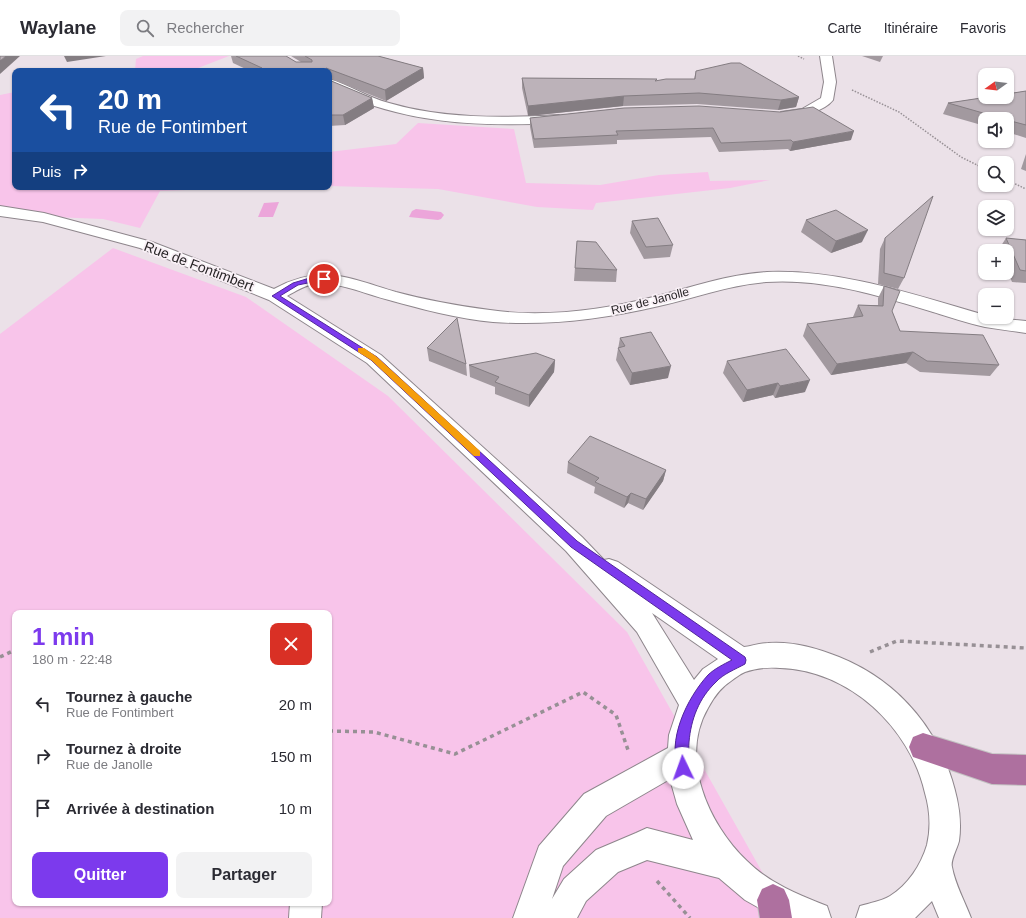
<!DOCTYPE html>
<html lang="fr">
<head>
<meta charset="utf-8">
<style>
	body { margin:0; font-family:Helvetica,sans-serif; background:#f2f2f3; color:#2b2b33; height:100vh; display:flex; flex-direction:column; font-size:15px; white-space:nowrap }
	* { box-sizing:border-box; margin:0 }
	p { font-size:13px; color:#7c7c81 }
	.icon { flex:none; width:22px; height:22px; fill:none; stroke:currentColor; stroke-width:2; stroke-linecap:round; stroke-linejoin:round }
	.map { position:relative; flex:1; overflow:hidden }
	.sheet { position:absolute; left:12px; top:554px; width:320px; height:296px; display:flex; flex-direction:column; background:#fff; border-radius:8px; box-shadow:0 1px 3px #0004 }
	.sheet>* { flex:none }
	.banner { position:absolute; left:12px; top:12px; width:320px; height:122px; border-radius:8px; box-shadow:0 1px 3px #0004; background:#1a4fa0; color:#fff; overflow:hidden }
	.needle { width:26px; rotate:255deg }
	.controls { position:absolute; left:978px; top:12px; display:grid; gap:8px }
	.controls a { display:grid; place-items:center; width:36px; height:36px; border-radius:8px; background:#fff; box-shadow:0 1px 3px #0004; font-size:20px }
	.pin { position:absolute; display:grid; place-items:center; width:34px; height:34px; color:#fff; margin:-17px; border:2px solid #fff; border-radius:50%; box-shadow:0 1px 4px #0007 }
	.me { position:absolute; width:44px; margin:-22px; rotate:357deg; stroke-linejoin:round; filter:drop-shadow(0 0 3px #0008) }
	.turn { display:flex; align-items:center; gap:14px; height:84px; padding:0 20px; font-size:18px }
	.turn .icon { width:52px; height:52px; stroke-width:2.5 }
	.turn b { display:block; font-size:28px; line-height:34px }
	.then { display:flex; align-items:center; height:38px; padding:0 20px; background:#0003; gap:8px; font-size:15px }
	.round { display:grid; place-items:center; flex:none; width:42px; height:42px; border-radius:8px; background:#f2f2f3 }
	.headline { display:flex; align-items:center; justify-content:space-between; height:68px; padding:0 20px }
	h1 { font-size:24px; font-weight:800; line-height:30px; color:#7c3aed }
	.action { display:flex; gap:8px; margin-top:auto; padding:8px 20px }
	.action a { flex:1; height:46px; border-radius:8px; background:#7c3aed; color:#fff; font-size:16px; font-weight:800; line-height:46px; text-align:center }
	.action a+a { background:#f2f2f3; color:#2b2b33 }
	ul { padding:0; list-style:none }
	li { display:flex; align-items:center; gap:12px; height:52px; padding:0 20px }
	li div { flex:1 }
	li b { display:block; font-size:15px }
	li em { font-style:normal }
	header { display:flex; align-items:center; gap:24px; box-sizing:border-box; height:56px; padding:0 20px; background:#fff; border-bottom:1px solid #e1e1e2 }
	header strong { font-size:19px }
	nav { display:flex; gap:22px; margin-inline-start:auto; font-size:14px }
	.search { width:280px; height:36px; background:#f2f2f3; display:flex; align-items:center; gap:10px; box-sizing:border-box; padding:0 14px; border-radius:8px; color:#7c7c81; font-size:15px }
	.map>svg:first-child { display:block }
	.green { fill:#f8c4ea; fill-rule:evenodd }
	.water { fill:#eca5da }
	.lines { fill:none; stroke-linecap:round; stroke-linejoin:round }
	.minor-casing { stroke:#8e868c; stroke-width:2 }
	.highway-casing { stroke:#c3c2c2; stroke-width:2 }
	.path-far1 { stroke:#979095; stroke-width:1.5; stroke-dasharray:1.5 1.5; stroke-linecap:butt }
	.path { stroke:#979095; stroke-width:3.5; stroke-dasharray:4 4; stroke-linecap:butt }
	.minor { fill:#fff; fill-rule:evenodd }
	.highway { fill:#ae709f; fill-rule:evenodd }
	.wall { fill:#a2999f }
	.shaded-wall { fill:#847d82 }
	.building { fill:#bcb2b9; stroke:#847d82 }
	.route { fill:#7c3aed; stroke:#51269a }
	.slow { fill:#f59e0b }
	.labels { text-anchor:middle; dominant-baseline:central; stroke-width:3.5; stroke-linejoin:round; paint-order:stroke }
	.far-street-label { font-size:12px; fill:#272426; stroke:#f8eff5 }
	.street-label { font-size:14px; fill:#272426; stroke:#f8eff5 }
</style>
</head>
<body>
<header>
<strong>Waylane</strong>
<div class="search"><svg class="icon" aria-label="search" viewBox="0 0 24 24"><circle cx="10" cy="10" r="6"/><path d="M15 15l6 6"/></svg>Rechercher</div>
<nav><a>Carte</a><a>Itinéraire</a><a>Favoris</a></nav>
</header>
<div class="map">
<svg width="1026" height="862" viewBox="0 0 1026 862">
	<rect width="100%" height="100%" fill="#ebe1e8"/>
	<g class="green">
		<path d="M143,0H229L198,12L196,15H135L136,3Z"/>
		<path d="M15,36V131H261L160,135L140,172L103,163L0,159V39Z"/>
		<path d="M418,67L514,73L526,127L600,129L659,119L708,116L710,125L770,124L730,132L596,147L593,154L537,151L438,133L329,130V96L396,88Z"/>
		<path d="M113,192L246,241L388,340L627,576L788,862H0V278ZM15,557H329V847H15Z"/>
	</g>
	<g class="water">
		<path d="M279,146L273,161H258L264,147Z"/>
		<path d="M416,153L441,156L444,159L441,163L438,164L409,161L412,155Z"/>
	</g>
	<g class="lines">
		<g class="minor-casing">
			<g id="minor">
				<path d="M820,0H832L836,26L833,44C825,55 794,65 781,62L779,59L781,56L802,53L821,42L824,26Z"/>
				<path d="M329,23C348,28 368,42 389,47C444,63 502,62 559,59L565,63L559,67C478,71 404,68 329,32Z"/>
				<path d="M0,150L44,157L152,186L274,233C322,207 348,222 396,236C426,244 459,250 490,254C543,262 604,254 657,240C693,231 729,218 767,216C841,213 915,239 985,259V261L1026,265V277C1012,275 998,273 985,271C967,267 950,261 933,256C880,240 823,222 766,226C728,229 695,242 659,250C604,263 549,270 493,266C458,263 422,253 389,244C364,238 342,226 315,228C305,229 296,235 287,240L381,299L582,481L604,504L609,503L618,506L744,591C752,590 760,587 768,587C792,585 817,592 839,601C901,626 943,678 957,743C960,757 961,771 959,785C957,793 950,805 952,811C955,828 965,846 971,862H939L932,845L915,862H856L860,850C870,847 882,845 890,840C908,829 921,809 927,789C931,772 930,754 925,737C910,671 849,614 780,612C769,611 756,612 745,616C740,618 735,622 731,625C720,632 714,641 708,652C679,702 708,768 747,805C769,827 799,839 827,850L831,862H777L745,844L719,822L647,804L618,816L586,845L577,862H513L539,790L584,738L668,692L669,679L679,649L637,576L566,495L367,307L269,244L140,192L43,166L0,160ZM652,557L718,603L703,613L694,624ZM670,723L677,748L693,784L647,772L636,777L596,794L564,823L552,843L563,810L606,760Z"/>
				<path d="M290,847H322L321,862H289Z"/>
			</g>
		</g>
		<g class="highway-casing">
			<g id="highway">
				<path d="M923,677L992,698L1026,699V729L992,728L913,701L909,691L913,681Z"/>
				<path d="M773,828L784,833L789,844L792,862H760L757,844L762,833Z"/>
			</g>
		</g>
		<g class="path-far1">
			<path d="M798,0L804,3"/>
			<path d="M852,34L899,56L961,101L985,113"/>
			<path d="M1007,124L1026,133"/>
		</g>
		<g class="path">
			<path d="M870,596L897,585L1026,592"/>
			<path d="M0,601L15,594"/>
			<path d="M329,675L374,676L455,698L583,636L616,659L628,694"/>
			<path d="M657,825L690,862"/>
		</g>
		<use href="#minor" class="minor"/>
		<use href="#highway" class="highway"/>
	</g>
	<g class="wall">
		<path d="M231,0H286L296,6H301L291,0H378L423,12L424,22L386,45L329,22V15H250L233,7Z"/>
		<path d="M862,0H883L880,6Z"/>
		<path d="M696,15L799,41L796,51L778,54L697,48L623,50L528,60L522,32V22L657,23L656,25L694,23Z"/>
		<path d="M329,24L372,42L374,52L345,69L329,70Z"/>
		<path d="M1026,35V82L1007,76V63H985V70L943,58L948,47Z"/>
		<path d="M624,52L851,84L790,95L788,93L719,96L711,81L617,84V88L534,92L530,71V62Z"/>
		<path d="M1026,98V115L1021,113Z"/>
		<path d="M806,164L862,186L831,197L801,176Z"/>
		<path d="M632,165L673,189L670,201L644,203L630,177Z"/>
		<path d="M885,182L904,222L898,233L878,228L880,193Z"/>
		<path d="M1006,182L1026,184V227L1012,226L1007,214V195H999V193Z"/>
		<path d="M577,185L617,214L616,226L574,225Z"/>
		<path d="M884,230L892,255L900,275L999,309L990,320L920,316L906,307L831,319L803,280L807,268L853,262V261L858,249H878V242Z"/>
		<path d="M620,282L668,322L630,329L616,304Z"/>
		<path d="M427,292L466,308L467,320L429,305Z"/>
		<path d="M555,304L554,316L529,351L495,338V331L470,321L469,309Z"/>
		<path d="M727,305L805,336L775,342L773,339L743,346L723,317Z"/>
		<path d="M568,406L666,414L663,425L643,454L628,447L624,452L594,437L595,431L567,417Z"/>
	</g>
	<g class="shaded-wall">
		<path d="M6,0H20L0,18V5Z"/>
		<path d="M64,0H106L67,6Z"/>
		<path d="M423,12L424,22L386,45L385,34Z"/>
		<path d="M624,40L623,50L528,60V50Z"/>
		<path d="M799,41L796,51L778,54L781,44Z"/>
		<path d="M372,42L374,52L345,69L343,59Z"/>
		<path d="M854,75L851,84L790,95L793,86Z"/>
		<path d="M868,174L862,186L831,197L836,185Z"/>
		<path d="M913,296L906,307L831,319L837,308Z"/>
		<path d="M555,304L554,316L529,351V339Z"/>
		<path d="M671,310L668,322L630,329L632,317Z"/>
		<path d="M810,324L805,336L775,342L780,330Z"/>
		<path d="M778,327L773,339L743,346L747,334Z"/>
		<path d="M666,414L663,425L643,454L646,443Z"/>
		<path d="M631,437L628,447L624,452L627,441Z"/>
	</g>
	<g class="building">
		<path d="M0,0H6L0,5Z"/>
		<path d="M236,0H286L296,6H312V4L305,0H378L423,12L385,34L326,12V15H255L262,12Z"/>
		<path d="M731,7H740L799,41L781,44L699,37L624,40L528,50L522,22L657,23L655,25L666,23H695L696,15Z"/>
		<path d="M329,24L372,42L343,59H329Z"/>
		<path d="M1026,35V69L1007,64V63H1004L948,47L988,41H1007V38Z"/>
		<path d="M699,50L780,56L813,51L854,75L793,86L791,84L721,87L713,72L616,75L618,79L534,83L530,62L624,52Z"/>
		<path d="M933,140L904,222L884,217L885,182Z"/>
		<path d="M836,154L868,174L836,185L806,164Z"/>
		<path d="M658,162L673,189L646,191L632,165Z"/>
		<path d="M1006,182L1026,184V215L1020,214Z"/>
		<path d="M577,185L596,186L617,214L575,212Z"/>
		<path d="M884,230L900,235L892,255L900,275L983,279L999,309L927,305L913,296L837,308L807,268L863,260L858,249L883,250Z"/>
		<path d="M457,262L466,308L427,292Z"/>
		<path d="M651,276L671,310L632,317L618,292L625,290L620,282Z"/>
		<path d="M786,293L810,324L780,330L778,327L747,334L727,305Z"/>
		<path d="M536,297L555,304L529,339L495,326L499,321L469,309Z"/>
		<path d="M590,380L666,414L646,443L631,437L627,441L595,426L599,422L568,406Z"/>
	</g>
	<path class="route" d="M313,221H324L327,223L298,229L280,240L377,301L577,485L745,601L746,604L745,608C736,613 723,618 716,626C699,642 691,663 689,686C688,695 691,710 688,716L683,718L679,716C666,685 687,642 708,619C714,613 724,608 732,604L571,491L371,304L272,240L293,227Z"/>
	<path class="slow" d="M358,292H364L377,301L480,395V400H474L371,304L358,296Z"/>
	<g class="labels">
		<g class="far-street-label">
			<text transform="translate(650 245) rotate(-14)">Rue de Janolle</text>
		</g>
		<g class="street-label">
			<text transform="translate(199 210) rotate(21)">Rue de Fontimbert</text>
		</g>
	</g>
</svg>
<div class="controls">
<a><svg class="needle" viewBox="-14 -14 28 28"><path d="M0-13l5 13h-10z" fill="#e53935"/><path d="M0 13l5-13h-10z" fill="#7c7c81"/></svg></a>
<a><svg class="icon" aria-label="sound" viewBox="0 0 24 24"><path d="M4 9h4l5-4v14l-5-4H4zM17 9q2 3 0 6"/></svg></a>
<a><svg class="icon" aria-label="search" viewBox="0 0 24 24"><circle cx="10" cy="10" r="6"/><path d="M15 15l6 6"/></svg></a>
<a><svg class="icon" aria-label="layers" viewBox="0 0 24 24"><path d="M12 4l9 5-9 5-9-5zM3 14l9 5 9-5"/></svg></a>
<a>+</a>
<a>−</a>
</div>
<div class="pin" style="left:324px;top:223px;background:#d93025"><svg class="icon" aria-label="arrive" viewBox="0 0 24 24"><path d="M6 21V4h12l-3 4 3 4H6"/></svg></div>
<svg class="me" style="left:683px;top:712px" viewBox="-20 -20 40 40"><circle r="19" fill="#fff"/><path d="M0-13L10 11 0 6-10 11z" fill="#7c3aed"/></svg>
<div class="banner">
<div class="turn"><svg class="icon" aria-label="left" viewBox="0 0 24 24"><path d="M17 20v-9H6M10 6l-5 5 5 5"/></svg><div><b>20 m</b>Rue de Fontimbert</div></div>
<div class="then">Puis<svg class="icon" aria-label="right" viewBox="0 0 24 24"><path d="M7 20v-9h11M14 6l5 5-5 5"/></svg></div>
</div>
<section class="sheet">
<div class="headline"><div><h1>1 min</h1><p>180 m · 22:48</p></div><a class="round" style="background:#d93025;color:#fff"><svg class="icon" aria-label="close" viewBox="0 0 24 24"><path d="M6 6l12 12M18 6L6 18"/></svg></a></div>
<ul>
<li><svg class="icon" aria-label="left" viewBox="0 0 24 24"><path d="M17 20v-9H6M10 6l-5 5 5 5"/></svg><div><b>Tournez à gauche</b><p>Rue de Fontimbert</p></div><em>20 m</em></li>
<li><svg class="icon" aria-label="right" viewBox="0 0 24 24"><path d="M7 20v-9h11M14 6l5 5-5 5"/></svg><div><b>Tournez à droite</b><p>Rue de Janolle</p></div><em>150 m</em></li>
<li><svg class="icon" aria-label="arrive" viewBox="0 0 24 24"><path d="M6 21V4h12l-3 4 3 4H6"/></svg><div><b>Arrivée à destination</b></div><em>10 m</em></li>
</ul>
<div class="action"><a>Quitter</a><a>Partager</a></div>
</section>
</div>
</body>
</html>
